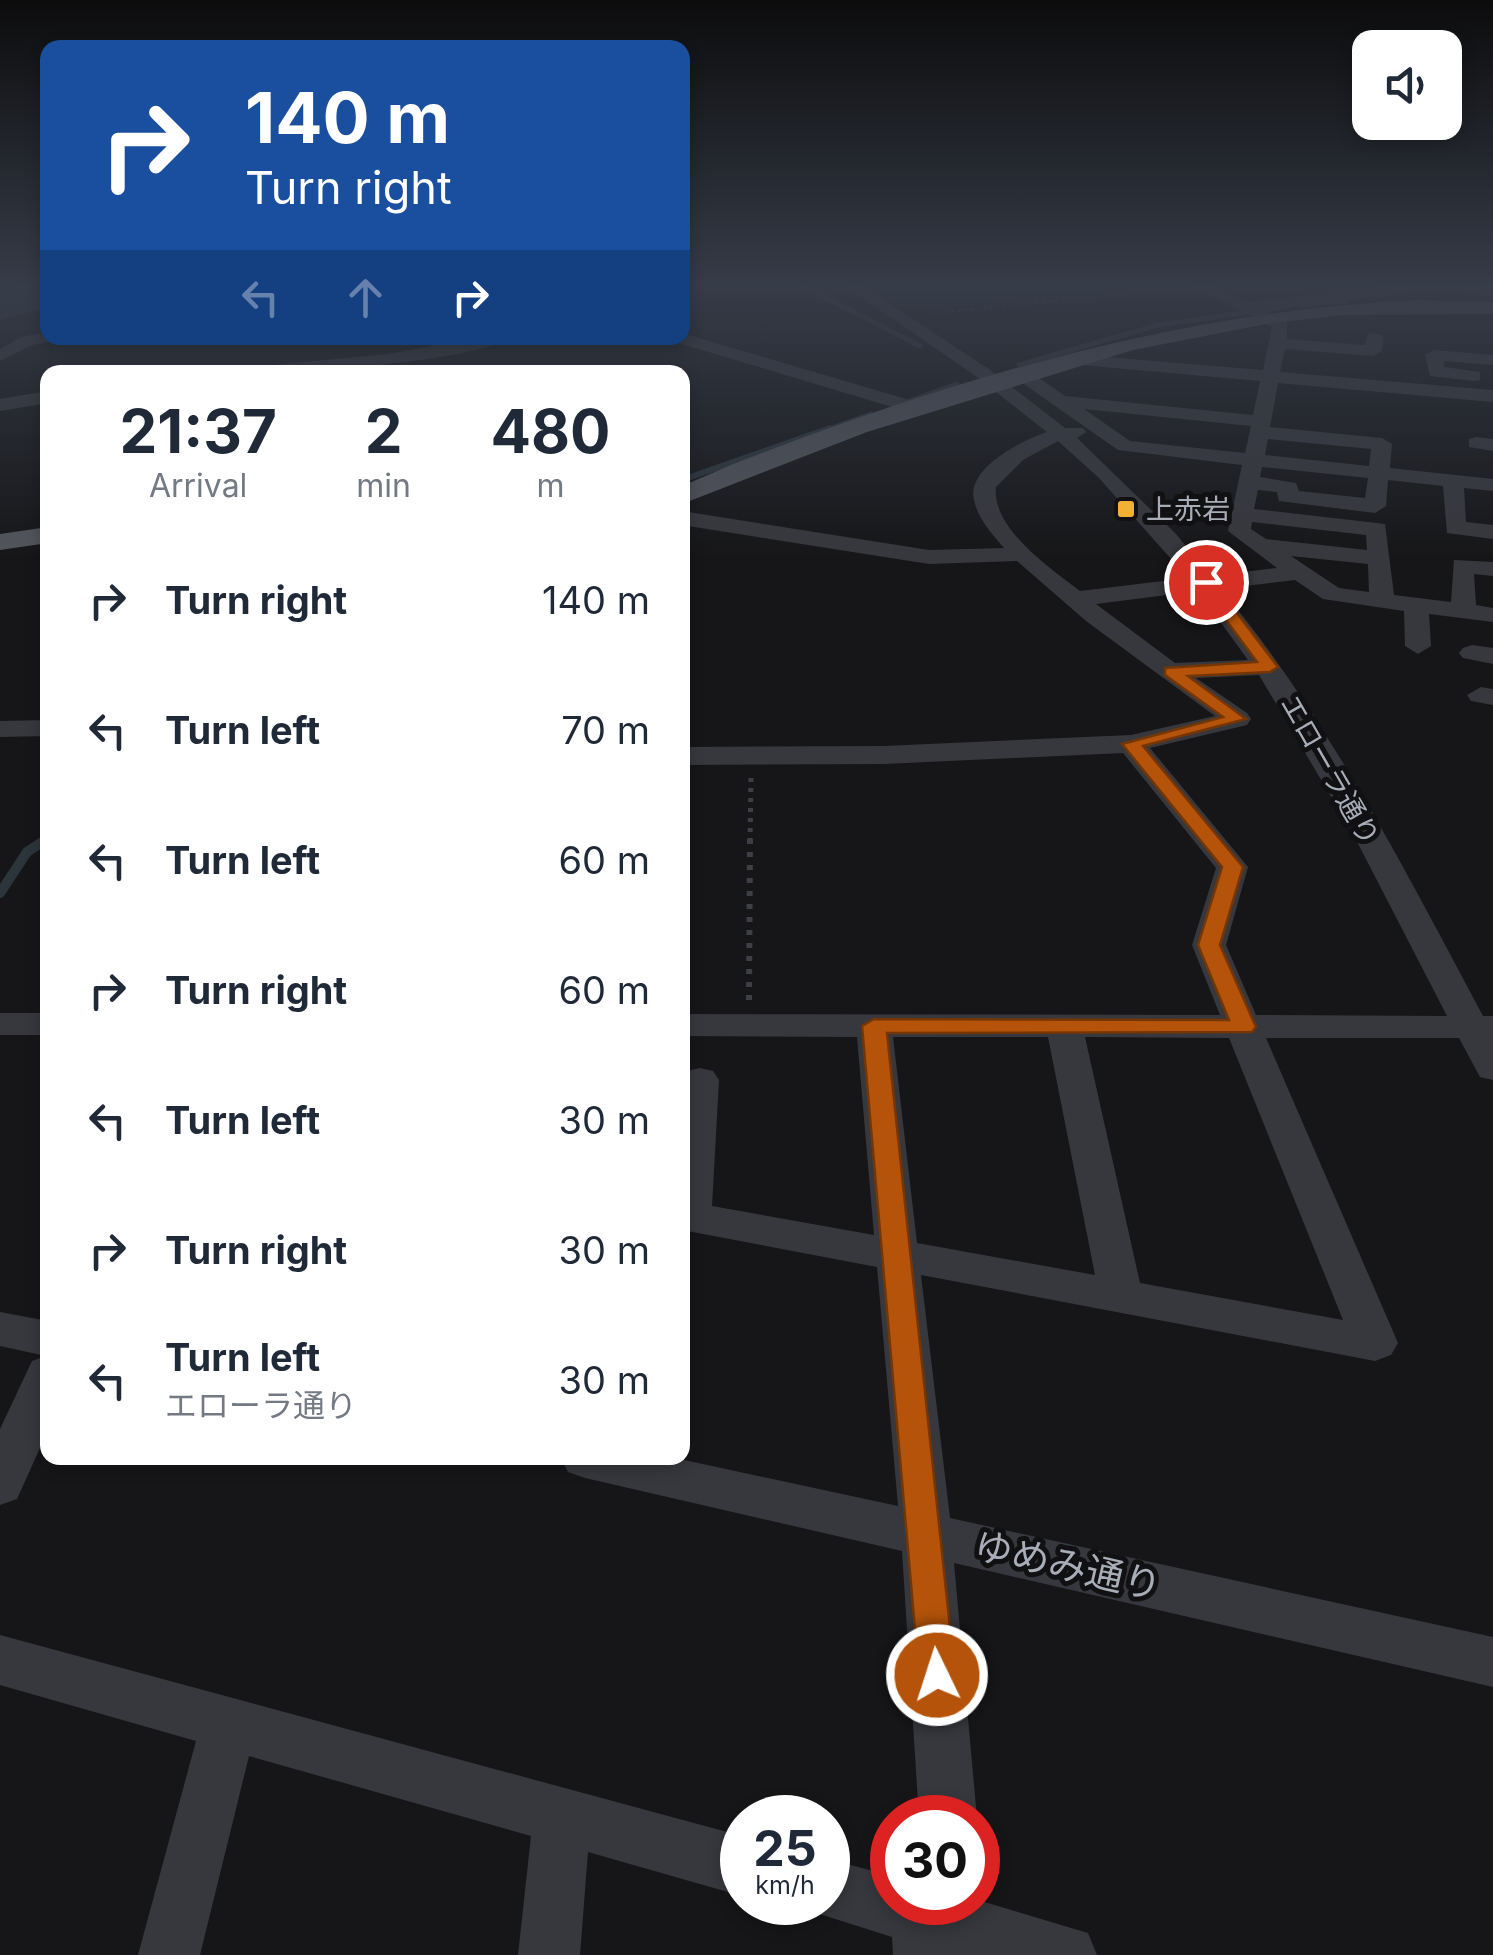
<!DOCTYPE html>
<html lang="en">
<head>
<meta charset="utf-8">
<style>
	body { margin:0; font-family:Inter,"Noto Sans JP",sans-serif; background:#f6f6f7; color:#1f2937; height:100vh; display:flex; flex-direction:column; font-size:38px; white-space:nowrap }
	* { box-sizing:border-box; margin:0 }
	p { font-size:32px; color:#747a83 }
	.icon { flex:none; width:55px; height:55px; fill:none; stroke:currentColor; stroke-width:2; stroke-linecap:round; stroke-linejoin:round }
	.map { position:relative; flex:1; overflow:hidden }
	.drawer { position:absolute; left:40px; top:365px; width:650px; height:1100px; display:flex; flex-direction:column; background:#fff; border-radius:20px; box-shadow:0 5px 15px #0003 }
	.drawer>* { flex:none }
	.top-card { position:absolute; left:40px; top:40px; width:650px; height:305px; border-radius:20px; box-shadow:0 5px 15px #0003; background:#1a4fa0; color:#fff; overflow:hidden }
	.controls { position:absolute; left:1352px; top:30px; display:grid; gap:20px }
	.controls a { display:grid; place-items:center; width:110px; height:110px; border-radius:20px; background:#fff; box-shadow:0 5px 15px #0003; font-size:50px }
	.speed { position:absolute; left:720px; top:1795px; display:flex; gap:20px; font-size:50px; font-weight:700; text-align:center }
	.speed>* { display:grid; place-content:center; width:130px; height:130px; border-radius:50%; background:#fff; box-shadow:0 5px 15px #0003; line-height:1 }
	.speed small { font-size:25px; font-weight:400 }
	.speed .limit { border:15px solid #d22; background:#fff; color:#111 }
	.pin { position:absolute; display:grid; place-items:center; width:85px; height:85px; color:#fff; margin:-42px; border:5px solid #fff; border-radius:50%; box-shadow:0 2px 10px #0007 }
	.me { position:absolute; width:110px; margin:-55px; rotate:356deg; stroke-linejoin:round; filter:drop-shadow(0 0 8px #0008) }
	.turn { display:flex; align-items:center; gap:35px; height:210px; padding:0 40px; font-size:45px }
	.turn .icon { width:130px; height:130px; stroke-width:2.5 }
	.turn b { display:block; font-size:70px; line-height:85px }
	.lanes { display:flex; align-items:center; height:95px; padding:0 40px; background:#0003; justify-content:center; gap:50px; direction:ltr }
	.lanes .off { opacity:.35 }
	.eta { display:flex; justify-content:space-evenly; align-items:center; height:170px; text-align:center }
	.eta b { font-size:60px; font-weight:700; line-height:70px }
	ul { padding:0; list-style:none }
	li { display:flex; align-items:center; gap:30px; height:130px; padding:0 40px }
	li div { flex:1 }
	li b { display:block; font-size:38px }
	li em { font-style:normal }
	.map>svg:first-child { display:block }
	.green { fill:#1c231d }
	.water { fill:#2c353c }
	.lines { fill:none; stroke-linecap:round; stroke-linejoin:round }
	.stream-far3 { stroke:#2c353c; stroke-width:5 }
	.stream-far2 { stroke:#2c353c; stroke-width:6 }
	.stream-far1 { stroke:#2c353c; stroke-width:8 }
	.stream { stroke:#2c353c; stroke-width:10 }
	.path-far2 { stroke:#3d3f44; stroke-width:2.5; stroke-dasharray:2.5 4; stroke-linecap:butt }
	.path-far1 { stroke:#3d3f44; stroke-width:5; stroke-dasharray:4 6; stroke-linecap:butt }
	.path { stroke:#3d3f44; stroke-width:6; stroke-dasharray:5 8; stroke-linecap:butt }
	.minor { fill:#37383d; fill-rule:evenodd }
	.major { fill:#53555c; fill-rule:evenodd }
	.route { fill:#b45309; stroke:#753606; stroke-width:2.5 }
	.poi-dot { fill:#f2b134; stroke:#111113; stroke-width:4 }
	.labels { text-anchor:middle; dominant-baseline:central; stroke-width:10; stroke-linejoin:round; paint-order:stroke }
	.far-poi-label { font-size:28px; fill:#a8adb8; stroke:#111113; text-anchor:start }
	.far-street-label { font-size:28px; fill:#a8adb8; stroke:#111113 }
	.near-street-label { font-size:38px; fill:#a8adb8; stroke:#111113 }
</style>
</head>
<body>
<div class="map">
<svg width="1493" height="1955" viewBox="0 0 1493 1955">
	<rect width="100%" height="100%" fill="#161618"/>
	<path class="green" d="M865,285H1099L1109,291L907,312Z"/>
	<path class="water" d="M23,285H47V308L0,320V293Z"/>
	<g class="lines">
		<g class="stream-far3">
			<path d="M801,285L920,346"/>
			<path d="M1304,305L1347,301"/>
			<path d="M1019,365L1158,325L1287,307"/>
			<path d="M901,404L957,384"/>
			<path d="M823,431L871,414"/>
		</g>
		<path class="stream-far2" d="M682,480L830,428"/>
		<path class="stream-far1" d="M43,842L48,839"/>
		<path class="stream" d="M0,893L27,852L47,839"/>
		<path class="path-far2" d="M932,313L1178,288"/>
		<path class="path-far1" d="M750,842L751,777"/>
		<path class="path" d="M749,1000L750,839"/>
		<g class="minor">
			<path d="M844,285H862L990,370L1065,428H1083L1086,432L1077,438L1176,534L1210,576L1277,568L1228,531L1242,465L1118,450L1014,377V369H1026L1065,396L1253,415L1260,381L1070,364L1061,359L1070,354L1263,370L1272,327L1192,285H1212L1247,302L1395,285L1493,286V296L1431,291L1263,310L1287,321V339L1365,345L1369,332L1383,336L1382,351L1373,356L1285,349L1280,372L1493,390V402L1278,383L1270,427L1382,438L1392,444L1390,468L1493,479V491L1464,488L1466,522L1493,525V539L1447,533L1443,486L1388,480L1386,506L1375,513L1279,501L1277,492L1258,490L1254,509L1385,524L1394,595L1451,602L1454,560L1493,562V576L1474,574L1476,605L1493,608V622L1429,614L1431,646L1418,654L1405,646L1404,611L1323,599L1295,580L1221,589C1326,715 1404,868 1483,1016H1493V1080L1480,1077L1459,1038H1266L1398,1343L1391,1355L1375,1361L921,1275L950,1518L1493,1637V1687L954,1563L977,1818H919L902,1551L585,1478L568,1472L561,1458H675L898,1506L877,1267L682,1230V1078L687,1071L700,1068L713,1071L719,1080L712,1206L874,1235L857,1037L682,1036V1014L1220,1015L1192,945L1216,868L1123,753L884,764L682,765V747L884,746L1131,735L1215,716L1086,621L1017,561L929,564L682,525V511L929,550L1004,548C992,534 978,519 974,500C966,468 1023,440 1047,432L977,377ZM1084,409L1251,426L1245,453L1130,441ZM1268,439L1371,449L1369,466L1265,455ZM1058,441L1099,478L1188,578L1080,591C1051,569 991,528 996,487L1023,460ZM1262,467L1368,478L1365,498L1299,491L1296,483L1260,477ZM1252,522L1366,535L1367,550L1266,539L1251,529ZM1291,556L1368,564L1369,592L1339,588ZM1198,591L1248,660L1175,663L1096,604ZM1259,675L1352,832L1447,1016L1256,1015L1226,945L1248,867L1150,748L1247,725L1251,719L1247,713L1196,678ZM893,1037H1048L1095,1275L917,1243ZM1085,1037L1229,1038L1343,1320L1140,1283Z"/>
			<path d="M48,332V338H56L54,341L32,345L0,361V349L21,337Z"/>
			<path d="M682,333L923,404L925,408L909,412L675,342L673,338H682Z"/>
			<path d="M475,338H508C478,361 287,375 243,372L252,367L388,354Z"/>
			<path d="M1434,350L1493,355V365L1444,361V367L1480,372V380L1474,381L1430,376L1425,355Z"/>
			<path d="M48,391V403L0,411V399Z"/>
			<path d="M1476,437L1493,439V451L1469,447V439Z"/>
			<path d="M1472,645L1493,648V664L1463,658L1459,653L1463,648Z"/>
			<path d="M1481,687L1493,689V705L1471,701L1467,695Z"/>
			<path d="M48,720V736L0,737V721Z"/>
			<rect x="0" y="1013" width="48" height="22"/>
			<path d="M0,1312L48,1321V1430L17,1499L0,1505V1429L32,1361L46,1356L0,1346Z"/>
			<path d="M0,1635L742,1836V1896L588,1852L580,1955H518L531,1836L249,1756L200,1955H138L196,1741L0,1685Z"/>
			<path d="M828,1859L892,1876V1902L978,1900L1088,1933L1097,1955H893L892,1937L807,1910L803,1902H828Z"/>
		</g>
		<g class="major">
			<path d="M1417,300L1493,302V314L1343,315L1271,323L1133,350L867,432L682,504V486L731,465C951,379 1180,311 1417,300Z"/>
			<path d="M48,527V543L0,550V534Z"/>
		</g>
	</g>
	<linearGradient id="sky" x2="0" y2="1"><stop stop-color="#0c0c0d"/><stop offset="0.51" stop-color="#363c48"/><stop offset="1" stop-color="#363c48" stop-opacity="0"/></linearGradient>
	<rect width="1493" height="559" fill="url(#sky)"/>
	<path class="route" d="M1200,579H1211L1278,667L1270,672L1188,676L1246,719L1143,746L1243,867L1220,945L1256,1027L1252,1032L887,1033L955,1675L950,1687L937,1692L924,1687L919,1675L862,1026L874,1019L1229,1020L1198,945L1222,867L1122,744L1223,717L1165,675V668L1257,662L1198,582Z"/>
	<rect class="poi-dot" x="1116" y="499" width="20" height="20" rx="5"/>
	<g class="labels">
		<g class="far-poi-label">
			<text x="1146" y="509">上赤岩</text>
		</g>
		<g class="far-street-label">
			<text transform="translate(1330 770) rotate(60)">エローラ通り</text>
		</g>
		<g class="near-street-label">
			<text transform="translate(1068 1565) rotate(13)">ゆめみ通り</text>
		</g>
	</g>
</svg>
<div class="controls">
<a><svg class="icon" aria-label="sound" viewBox="0 0 24 24"><path d="M4 9h4l5-4v14l-5-4H4zM17 9q2 3 0 6"/></svg></a>
</div>
<div class="speed"><div>25<small>km/h</small></div><div class="limit">30</div></div>
<div class="pin" style="left:1206px;top:582px;background:#d93025"><svg class="icon" aria-label="arrive" viewBox="0 0 24 24"><path d="M6 21V4h12l-3 4 3 4H6"/></svg></div>
<svg class="me" style="left:937px;top:1675px" viewBox="-20 -20 40 40"><circle r="17" fill="#b45309" stroke="#fff" stroke-width="3"/><path d="M0-11L8 9 0 5-8 9z" fill="#fff"/></svg>
<div class="top-card">
<div class="turn"><svg class="icon" aria-label="right" viewBox="0 0 24 24"><path d="M7 20v-9h11M14 6l5 5-5 5"/></svg><div><b>140 m</b>Turn right</div></div>
<div class="lanes"><svg class="icon off" aria-label="left" viewBox="0 0 24 24"><path d="M17 20v-9H6M10 6l-5 5 5 5"/></svg><svg class="icon off" aria-label="ahead" viewBox="0 0 24 24"><path d="M12 20V5M6 11l6-6 6 6"/></svg><svg class="icon" aria-label="right" viewBox="0 0 24 24"><path d="M7 20v-9h11M14 6l5 5-5 5"/></svg></div>
</div>
<section class="drawer">
<div class="eta">
<div><b>21:37</b><p>Arrival</p></div>
<div><b>2</b><p>min</p></div>
<div><b>480</b><p>m</p></div>
</div>
<ul>
<li><svg class="icon" aria-label="right" viewBox="0 0 24 24"><path d="M7 20v-9h11M14 6l5 5-5 5"/></svg><div><b>Turn right</b></div><em>140 m</em></li>
<li><svg class="icon" aria-label="left" viewBox="0 0 24 24"><path d="M17 20v-9H6M10 6l-5 5 5 5"/></svg><div><b>Turn left</b></div><em>70 m</em></li>
<li><svg class="icon" aria-label="left" viewBox="0 0 24 24"><path d="M17 20v-9H6M10 6l-5 5 5 5"/></svg><div><b>Turn left</b></div><em>60 m</em></li>
<li><svg class="icon" aria-label="right" viewBox="0 0 24 24"><path d="M7 20v-9h11M14 6l5 5-5 5"/></svg><div><b>Turn right</b></div><em>60 m</em></li>
<li><svg class="icon" aria-label="left" viewBox="0 0 24 24"><path d="M17 20v-9H6M10 6l-5 5 5 5"/></svg><div><b>Turn left</b></div><em>30 m</em></li>
<li><svg class="icon" aria-label="right" viewBox="0 0 24 24"><path d="M7 20v-9h11M14 6l5 5-5 5"/></svg><div><b>Turn right</b></div><em>30 m</em></li>
<li><svg class="icon" aria-label="left" viewBox="0 0 24 24"><path d="M17 20v-9H6M10 6l-5 5 5 5"/></svg><div><b>Turn left</b><p>エローラ通り</p></div><em>30 m</em></li>
</ul>
</section>
</div>
</body>
</html>
